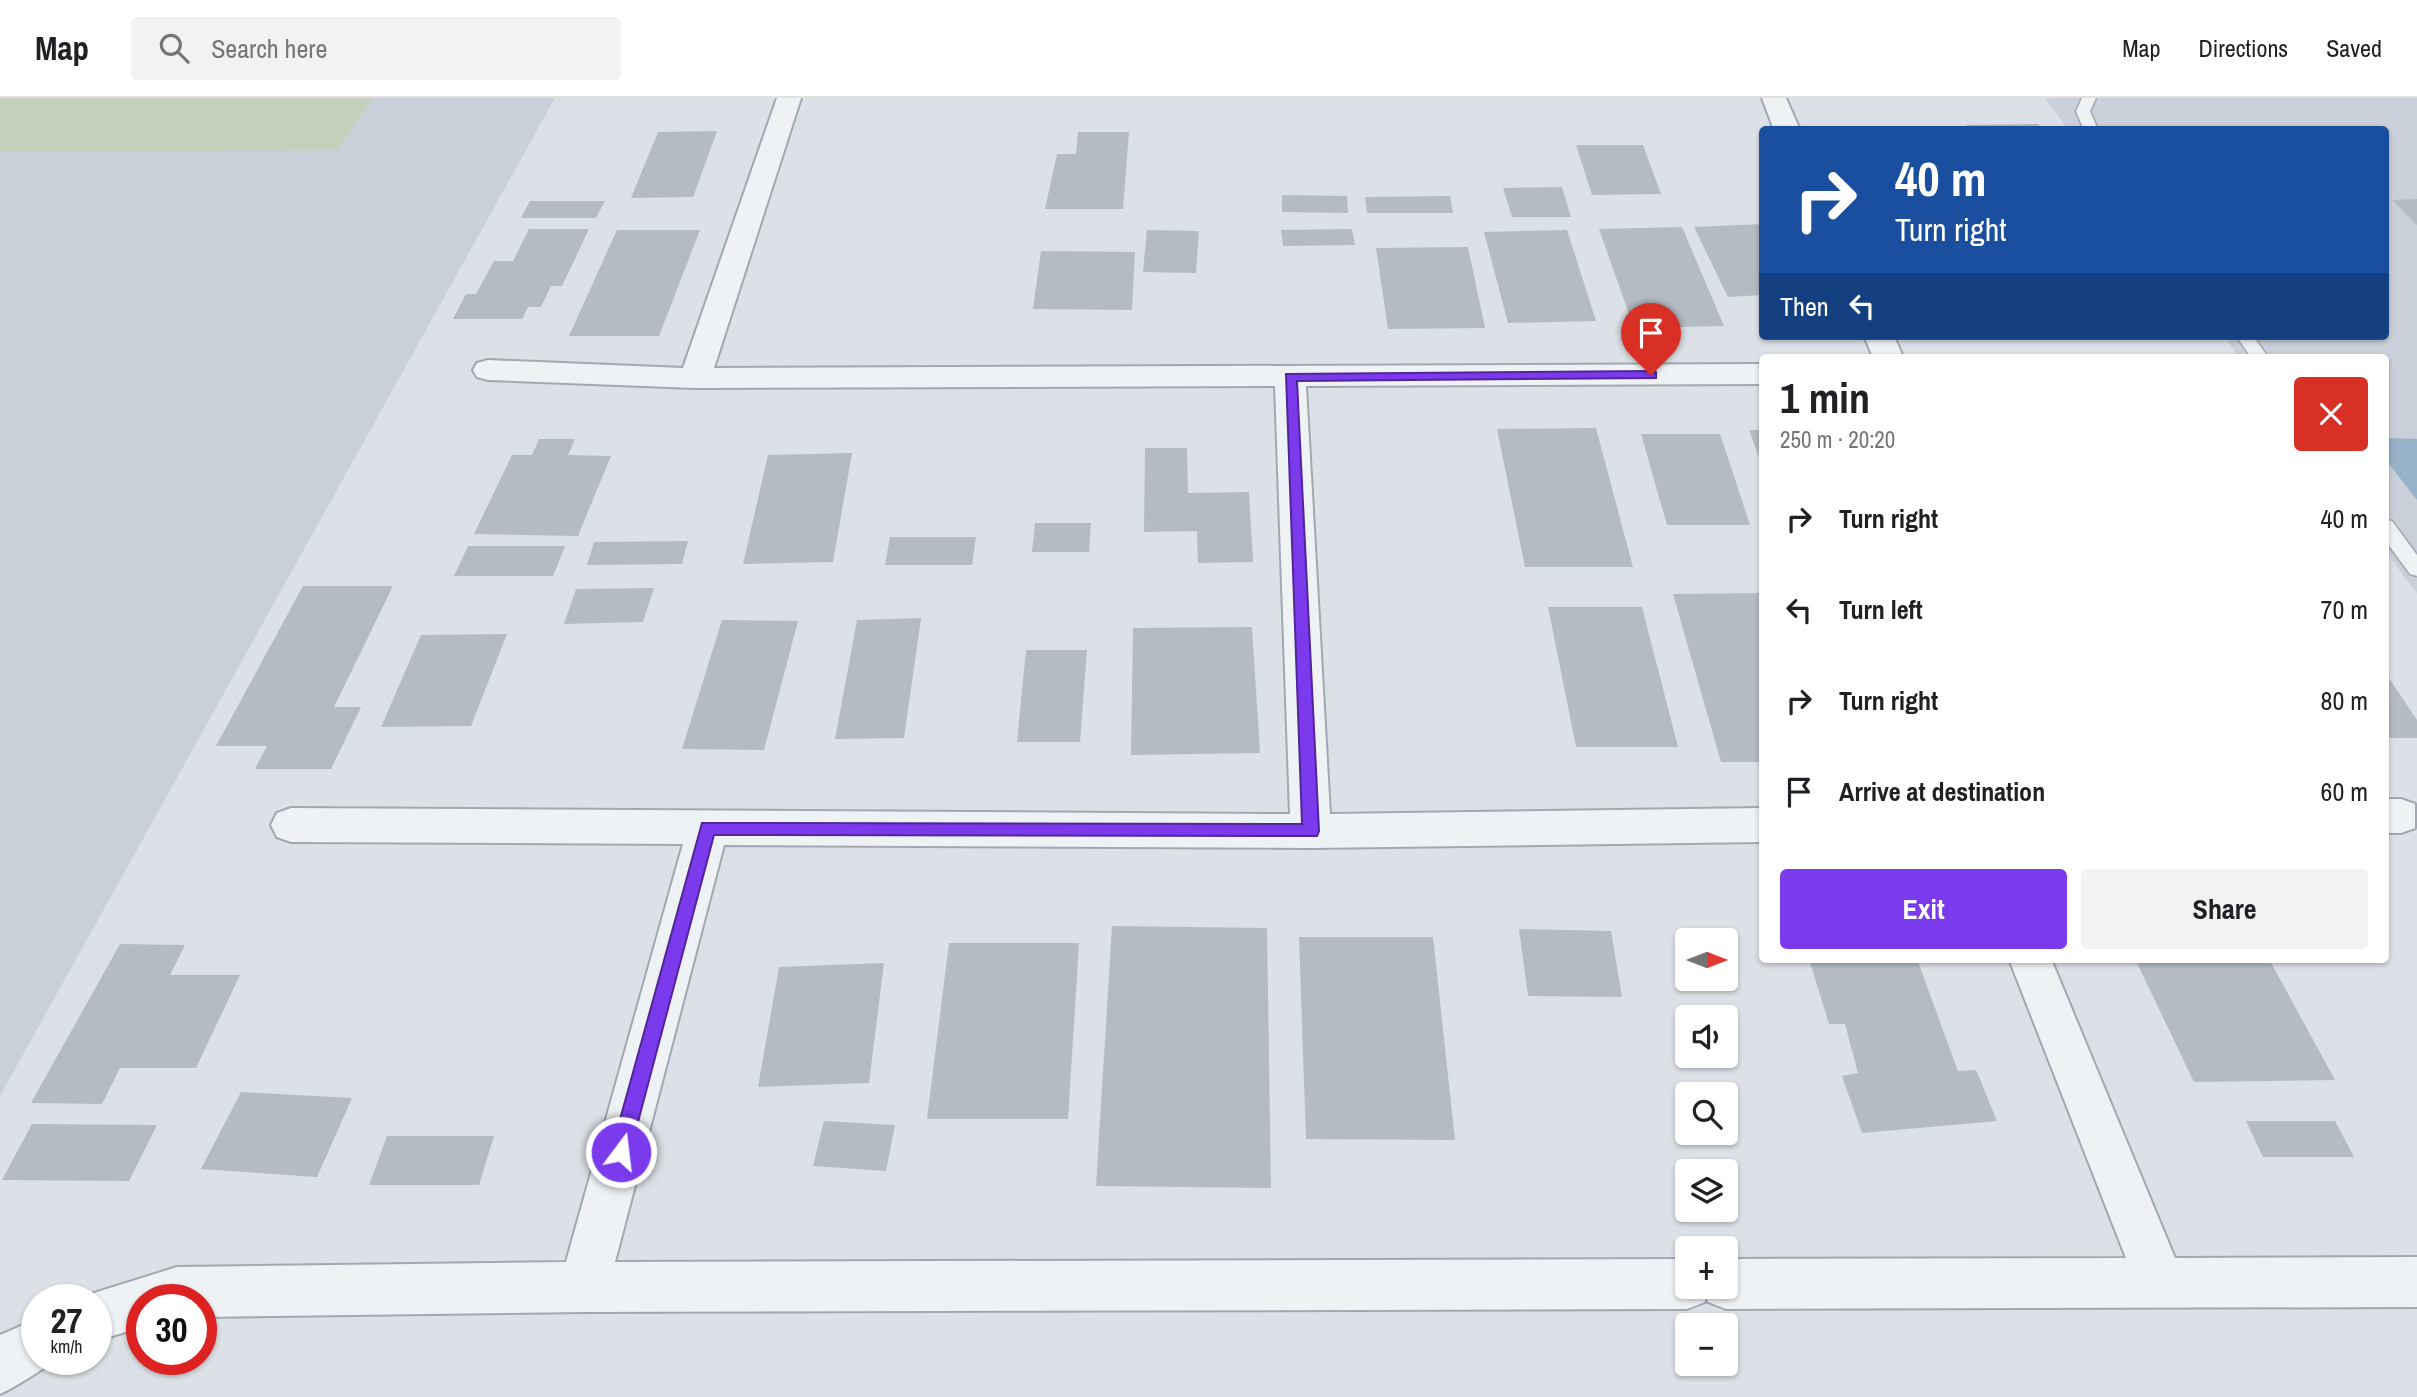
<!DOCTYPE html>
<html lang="en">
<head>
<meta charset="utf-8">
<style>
	body { margin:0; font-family:"Archivo Narrow",sans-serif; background:#f2f2f2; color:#202124; height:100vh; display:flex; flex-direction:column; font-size:26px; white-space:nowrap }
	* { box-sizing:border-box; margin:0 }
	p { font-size:23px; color:#757577 }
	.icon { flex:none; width:38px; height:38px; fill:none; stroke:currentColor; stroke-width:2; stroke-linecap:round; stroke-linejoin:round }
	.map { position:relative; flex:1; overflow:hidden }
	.side { position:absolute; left:1759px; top:256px; width:630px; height:609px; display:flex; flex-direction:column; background:#fff; border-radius:7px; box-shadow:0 2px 5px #0004 }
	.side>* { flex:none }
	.hud { position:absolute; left:1759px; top:28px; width:630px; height:214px; border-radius:7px; box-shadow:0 2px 5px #0004; background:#1a4fa0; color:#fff; overflow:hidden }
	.needle { width:46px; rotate:90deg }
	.controls { position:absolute; left:1675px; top:830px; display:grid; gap:14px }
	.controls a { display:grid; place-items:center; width:63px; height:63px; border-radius:7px; background:#fff; box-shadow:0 2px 5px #0004; font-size:35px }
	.speed { position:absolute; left:21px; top:1186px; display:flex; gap:14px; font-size:35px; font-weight:700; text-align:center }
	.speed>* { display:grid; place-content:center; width:91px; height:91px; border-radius:50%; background:#fff; box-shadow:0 2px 5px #0004; line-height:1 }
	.speed small { font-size:18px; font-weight:400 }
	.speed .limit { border:10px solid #d22; background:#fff; color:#111 }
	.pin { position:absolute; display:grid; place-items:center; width:60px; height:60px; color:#fff; margin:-72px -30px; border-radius:50% 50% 50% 0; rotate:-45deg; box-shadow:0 0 7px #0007 }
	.pin .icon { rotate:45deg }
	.me { position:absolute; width:77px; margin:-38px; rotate:15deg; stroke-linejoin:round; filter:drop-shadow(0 0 5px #0008) }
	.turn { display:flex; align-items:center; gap:24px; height:147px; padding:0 21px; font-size:32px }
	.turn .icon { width:91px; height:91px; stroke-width:2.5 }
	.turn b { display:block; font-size:49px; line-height:60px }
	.then { display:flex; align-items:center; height:66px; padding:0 21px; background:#0003; gap:14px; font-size:26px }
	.round { display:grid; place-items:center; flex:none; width:74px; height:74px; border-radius:7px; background:#f2f2f2 }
	.summary { display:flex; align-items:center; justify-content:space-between; height:119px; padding:0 21px }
	h1 { font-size:42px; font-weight:800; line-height:52px }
	.action { display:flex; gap:14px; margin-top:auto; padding:14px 21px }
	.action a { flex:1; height:80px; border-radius:7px; background:#7c3aed; color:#fff; font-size:28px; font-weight:800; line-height:80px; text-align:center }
	.action a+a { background:#f2f2f2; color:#202124 }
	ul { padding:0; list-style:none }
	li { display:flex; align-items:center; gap:21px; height:91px; padding:0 21px }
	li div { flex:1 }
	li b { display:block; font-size:26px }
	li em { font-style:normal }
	header { display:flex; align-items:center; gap:42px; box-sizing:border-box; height:98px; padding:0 35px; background:#fff; border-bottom:2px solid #e0e0e0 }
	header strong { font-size:33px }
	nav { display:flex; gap:38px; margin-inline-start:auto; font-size:24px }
	.search { width:490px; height:63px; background:#f2f2f2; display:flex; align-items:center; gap:18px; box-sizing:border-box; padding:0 24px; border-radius:7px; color:#757577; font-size:26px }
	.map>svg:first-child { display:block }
	.built { fill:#cad0d9 }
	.green { fill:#c4d1bd }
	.water { fill:#97b1c7 }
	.building { fill:#b4bbc3 }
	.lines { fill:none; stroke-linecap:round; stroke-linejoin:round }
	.lane-casing { stroke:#a2a8b1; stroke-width:3 }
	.street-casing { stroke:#a2a8b1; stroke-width:4 }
	.lane { fill:#eff2f5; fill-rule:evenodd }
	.street { fill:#eff2f5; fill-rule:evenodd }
	.route { fill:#7c3aed; stroke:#51269a; stroke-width:2 }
</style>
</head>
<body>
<header>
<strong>Map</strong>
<div class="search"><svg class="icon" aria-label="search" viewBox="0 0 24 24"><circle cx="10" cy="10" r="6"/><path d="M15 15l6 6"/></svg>Search here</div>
<nav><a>Map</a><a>Directions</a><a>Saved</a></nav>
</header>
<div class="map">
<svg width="2417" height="1299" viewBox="0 0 2417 1299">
	<rect width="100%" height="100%" fill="#dce1e7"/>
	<g class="built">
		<path d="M0,0H555L0,998Z"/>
		<path d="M2045,0H2417V495L2385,453V259H2239L2224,238H2385V32L2068,31Z"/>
	</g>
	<path class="green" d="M0,0H373L338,52L0,54Z"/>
	<path class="water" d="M2385,340L2417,341V402L2385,361Z"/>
	<g class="building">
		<path d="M2038,26L2042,32H1969L1966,27Z"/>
		<path d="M717,33L693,99L631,100L658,34Z"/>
		<path d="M1078,34H1129L1123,111H1045L1057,56H1076Z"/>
		<path d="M1576,47H1643L1661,96L1592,97Z"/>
		<path d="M1562,89L1571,119H1512L1503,90Z"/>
		<path d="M1282,97L1347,98L1348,115L1282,114Z"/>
		<path d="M1450,98L1453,115H1367L1365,99Z"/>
		<path d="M2417,101V127L2392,102Z"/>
		<path d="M530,103H605L596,120H521Z"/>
		<path d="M1762,126V197L1728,199L1694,129Z"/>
		<path d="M1682,129L1724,228L1634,230L1599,131Z"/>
		<path d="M529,131H589L562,188H551L541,209H528L522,221H453L466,196H476L494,163H513Z"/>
		<path d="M1352,131L1355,147L1283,148L1281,132Z"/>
		<path d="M617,132H700L659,238H569Z"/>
		<path d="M1147,132L1199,133L1196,175L1143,174Z"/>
		<path d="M1567,132L1596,223L1508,225L1484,134Z"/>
		<path d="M1468,149L1485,230L1388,231L1376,150Z"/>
		<path d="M1041,153L1135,154L1132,212L1033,211Z"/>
		<path d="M1596,330L1633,469H1525L1497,331Z"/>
		<path d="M1749,332H1762V367Z"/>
		<path d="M1641,336H1720L1750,427H1667Z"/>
		<path d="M539,341H575L568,357L611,358L578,438L474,436L512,357H532Z"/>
		<path d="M1145,350H1187L1188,395L1249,394L1253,464L1198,465L1197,433L1144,434Z"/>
		<path d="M852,355L833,464L743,466L768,357Z"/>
		<path d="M1035,425H1091L1089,454H1032Z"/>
		<path d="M890,439H976L972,467H885Z"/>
		<path d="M688,443L682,466L587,467L594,444Z"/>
		<path d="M468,448H565L553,478H454Z"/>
		<path d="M303,488H393L334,609H361L331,671H255L267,648H216Z"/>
		<path d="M654,490L643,524L564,526L576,491Z"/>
		<path d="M1762,495V664H1721L1673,496Z"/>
		<path d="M1548,509H1642L1678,649H1576Z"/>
		<path d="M921,520L904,640L835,641L857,522Z"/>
		<path d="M722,522L798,523L764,652L682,651Z"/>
		<path d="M1252,529L1260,655L1131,657L1133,530Z"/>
		<path d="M507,536L471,628L381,629L421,537Z"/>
		<path d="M1026,552H1087L1080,644H1017Z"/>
		<path d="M2385,574L2417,622V640H2385Z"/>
		<path d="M1112,828L1267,830L1271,1090L1096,1088Z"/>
		<path d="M1519,831L1611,833L1622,899L1528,898Z"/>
		<path d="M1299,839H1433L1455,1042L1306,1041Z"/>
		<path d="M949,845H1079L1068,1021H927Z"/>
		<path d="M120,846L185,847L170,877H240L196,970H120L102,1006L31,1005Z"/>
		<path d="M1846,861H1917L1958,973L1976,972L1997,1023L1862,1035L1842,978L1858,975L1845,926H1829L1810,864Z"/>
		<path d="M2135,861H2269L2335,982L2194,984Z"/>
		<path d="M884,865L869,985L758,989L779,869Z"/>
		<path d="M241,994L352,1000L317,1079L201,1071Z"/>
		<path d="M824,1023L895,1027L886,1073L813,1068Z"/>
		<path d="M2246,1023H2335L2354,1059H2263Z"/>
		<path d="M32,1026L157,1027L129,1083L2,1082Z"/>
		<path d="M387,1038H494L479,1087H369Z"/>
	</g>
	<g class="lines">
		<g class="lane-casing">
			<g id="lane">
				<path d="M2082,0H2096L2090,13L2098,32H2084L2076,13Z"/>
				<path d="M2236,238H2253L2268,259H2251Z"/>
				<path d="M2385,422L2392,423L2417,457V478L2410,476L2385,442Z"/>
			</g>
		</g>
		<g class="street-casing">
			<g id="street">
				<path d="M777,0H801L714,270L1762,266V286L1306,288L1330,716L1762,710V744L1311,750L724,747L615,1164L1687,1161V1188H1726V1161L2126,1160L2009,861H2051L2175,1160L2417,1159V1209L1726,1211L1708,1204L1706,1199L1705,1204L1687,1211L584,1214L201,1219V1202H142V1229L96,1243V1202H77L78,1200L177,1169L566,1164L683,746L291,744L277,739L271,727L277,715L291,710L1290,716L1275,288L695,290L488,282L477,279L473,272L477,265L488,262L683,270Z"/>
				<path d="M1762,0H1786L1800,32H1774Z"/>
				<path d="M1864,238H1894L1903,259H1873Z"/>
				<path d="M2385,701H2401L2415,706V730L2401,735H2385Z"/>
				<path d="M37,1221V1262H56L55,1264C36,1274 20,1287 0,1296V1237Z"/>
			</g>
		</g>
		<use href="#lane" class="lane"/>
		<use href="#street" class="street"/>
	</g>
	<path class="route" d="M1651,273L1656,274V280L1297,283L1319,733L1317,738L714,737L630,1054L628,1061L621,1064L614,1061L611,1054L702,725L1302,726L1286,276Z"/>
</svg>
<div class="controls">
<a><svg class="needle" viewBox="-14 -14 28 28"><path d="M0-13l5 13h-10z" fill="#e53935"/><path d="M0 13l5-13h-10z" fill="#757577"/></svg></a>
<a><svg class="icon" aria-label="sound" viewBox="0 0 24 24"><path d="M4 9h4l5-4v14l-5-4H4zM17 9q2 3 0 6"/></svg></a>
<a><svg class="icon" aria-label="search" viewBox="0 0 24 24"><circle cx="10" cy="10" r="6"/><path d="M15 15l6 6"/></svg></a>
<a><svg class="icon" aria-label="layers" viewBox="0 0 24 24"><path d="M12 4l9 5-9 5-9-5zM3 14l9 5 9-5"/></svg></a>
<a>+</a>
<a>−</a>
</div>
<div class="speed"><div>27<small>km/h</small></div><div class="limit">30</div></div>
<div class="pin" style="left:1651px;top:277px;background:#d93025"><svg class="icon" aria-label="arrive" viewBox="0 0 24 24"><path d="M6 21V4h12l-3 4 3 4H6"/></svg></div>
<svg class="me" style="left:621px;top:1054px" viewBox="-20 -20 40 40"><circle r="17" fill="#7c3aed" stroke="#fff" stroke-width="3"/><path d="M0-11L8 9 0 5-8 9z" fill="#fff"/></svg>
<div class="hud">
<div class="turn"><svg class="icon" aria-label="right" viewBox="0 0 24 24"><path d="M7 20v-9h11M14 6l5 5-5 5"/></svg><div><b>40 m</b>Turn right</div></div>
<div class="then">Then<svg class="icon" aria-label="left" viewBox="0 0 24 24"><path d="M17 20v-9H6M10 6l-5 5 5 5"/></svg></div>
</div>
<section class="side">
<div class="summary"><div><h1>1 min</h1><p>250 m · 20:20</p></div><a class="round" style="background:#d93025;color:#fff"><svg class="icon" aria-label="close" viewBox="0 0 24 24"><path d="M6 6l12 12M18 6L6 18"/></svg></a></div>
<ul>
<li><svg class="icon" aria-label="right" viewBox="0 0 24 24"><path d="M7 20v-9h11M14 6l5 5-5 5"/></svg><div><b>Turn right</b></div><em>40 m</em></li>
<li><svg class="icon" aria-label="left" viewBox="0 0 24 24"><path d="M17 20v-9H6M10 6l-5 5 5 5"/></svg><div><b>Turn left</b></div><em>70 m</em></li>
<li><svg class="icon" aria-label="right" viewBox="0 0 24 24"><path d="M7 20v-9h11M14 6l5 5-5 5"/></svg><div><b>Turn right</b></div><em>80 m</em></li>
<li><svg class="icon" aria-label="arrive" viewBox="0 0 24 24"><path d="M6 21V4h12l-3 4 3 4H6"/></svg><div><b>Arrive at destination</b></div><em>60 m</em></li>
</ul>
<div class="action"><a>Exit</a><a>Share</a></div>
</section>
</div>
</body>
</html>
